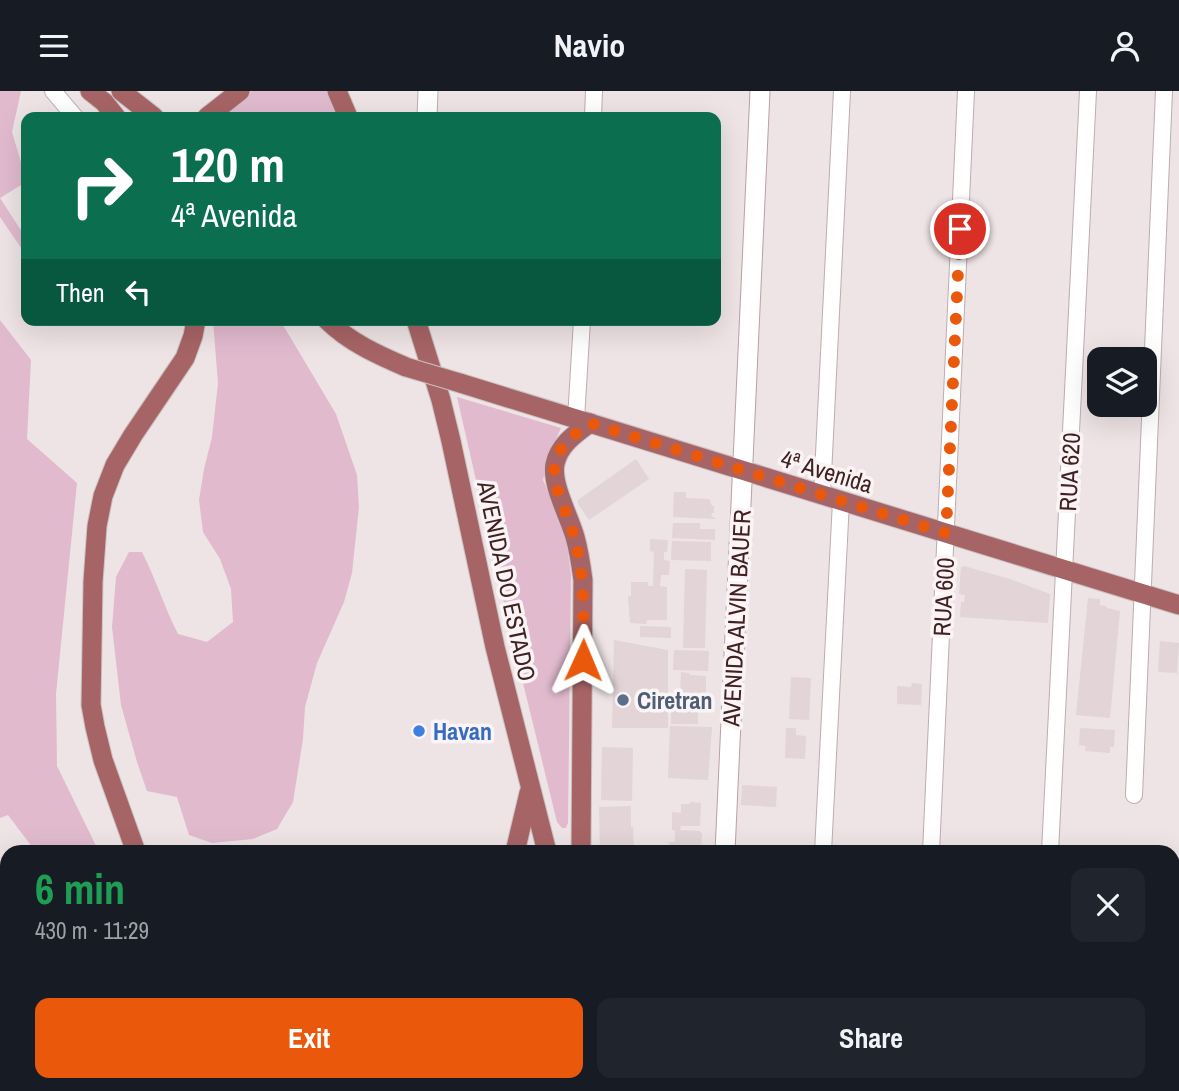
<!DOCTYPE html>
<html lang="en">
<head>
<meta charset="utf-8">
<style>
	body { margin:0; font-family:"Archivo Narrow",sans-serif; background:#20242c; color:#f1f3f6; height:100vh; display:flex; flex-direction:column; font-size:26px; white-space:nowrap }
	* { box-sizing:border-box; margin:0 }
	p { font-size:23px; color:#9ea1a6 }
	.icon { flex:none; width:38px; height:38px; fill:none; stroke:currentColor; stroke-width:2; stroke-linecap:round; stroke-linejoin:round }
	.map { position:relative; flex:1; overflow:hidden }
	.side { position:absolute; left:0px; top:754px; width:1180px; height:247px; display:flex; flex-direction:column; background:#171b24; border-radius:21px 21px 0 0; box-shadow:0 7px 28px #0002 }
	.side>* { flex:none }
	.top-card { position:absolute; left:21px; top:21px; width:700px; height:214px; border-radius:14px; box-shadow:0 7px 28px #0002; background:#0b6e4f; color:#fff; overflow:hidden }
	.tools { position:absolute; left:1087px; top:256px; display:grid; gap:14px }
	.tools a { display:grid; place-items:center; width:70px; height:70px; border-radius:14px; background:#171b24; box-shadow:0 7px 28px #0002; font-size:35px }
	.pin { position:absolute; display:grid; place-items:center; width:60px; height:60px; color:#fff; margin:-30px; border:4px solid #fff; border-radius:50%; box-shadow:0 2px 7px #0007 }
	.me { position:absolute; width:77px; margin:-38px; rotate:1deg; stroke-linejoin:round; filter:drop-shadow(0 0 5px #0008) }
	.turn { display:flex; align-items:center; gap:24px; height:147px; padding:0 35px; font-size:32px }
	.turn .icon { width:91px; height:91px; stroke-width:2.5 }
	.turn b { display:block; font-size:49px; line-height:60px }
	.then { display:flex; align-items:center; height:66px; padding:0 35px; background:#0003; gap:14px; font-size:26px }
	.round { display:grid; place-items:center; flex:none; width:74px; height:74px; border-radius:14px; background:#20242c }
	.summary { display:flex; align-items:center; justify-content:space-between; height:119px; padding:0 35px }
	h1 { font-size:42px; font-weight:700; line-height:52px; color:#1e9e55 }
	.primary-button { display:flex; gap:14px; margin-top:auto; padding:14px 35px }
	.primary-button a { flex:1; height:80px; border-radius:14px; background:#ea580c; color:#fff; font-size:28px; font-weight:700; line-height:80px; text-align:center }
	.primary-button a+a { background:#20242c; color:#f1f3f6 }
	header { display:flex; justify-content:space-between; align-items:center; height:91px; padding:0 35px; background:#171b24; font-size:32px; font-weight:700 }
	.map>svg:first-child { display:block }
	.built { fill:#e2d4d7 }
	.green { fill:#e1bace }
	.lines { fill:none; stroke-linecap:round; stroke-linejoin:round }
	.minor-casing { stroke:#beadae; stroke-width:18 }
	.tertiary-casing { stroke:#beadae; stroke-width:21 }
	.secondary-casing { stroke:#bba0a4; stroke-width:21 }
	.primary-casing { stroke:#cac1c1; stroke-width:21 }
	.minor { stroke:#fff; stroke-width:16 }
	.tertiary { stroke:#fff; stroke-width:19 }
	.secondary { stroke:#fff; stroke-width:19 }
	.primary { stroke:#a76466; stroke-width:19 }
	.primary-bridge-casing { stroke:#cac1c1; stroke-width:21; stroke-linecap:butt }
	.primary-bridge { stroke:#a76466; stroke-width:19 }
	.route { stroke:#ea580c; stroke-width:12; stroke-dasharray:0 21.6 }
	.service-dot { fill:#5c6f8a; stroke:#faf4f6; stroke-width:2.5 }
	.shop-dot { fill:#3f7fe0; stroke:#faf4f6; stroke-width:2.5 }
	.labels { text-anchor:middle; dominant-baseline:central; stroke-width:7; stroke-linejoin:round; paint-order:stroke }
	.street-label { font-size:24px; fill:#412122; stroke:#faf4f6 }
	.service-label { font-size:24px; font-weight:bold; fill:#4e5e75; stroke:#faf4f6; text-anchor:start }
	.shop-label { font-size:24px; font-weight:bold; fill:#366cbe; stroke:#faf4f6; text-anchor:start }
</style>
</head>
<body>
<header><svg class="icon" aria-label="menu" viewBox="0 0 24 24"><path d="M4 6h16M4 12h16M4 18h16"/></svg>Navio<svg class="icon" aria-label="person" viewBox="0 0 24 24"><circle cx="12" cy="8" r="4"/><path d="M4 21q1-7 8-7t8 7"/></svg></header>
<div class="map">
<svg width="1179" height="1000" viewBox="0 0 1179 1000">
	<rect width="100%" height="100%" fill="#eee3e5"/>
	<g class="built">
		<path d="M636,368L649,388L589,429L578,413V409Z"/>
		<path d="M674,401H686V407L709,408L712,415H714V422H712L711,425L716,428L673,426Z"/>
		<path d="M673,432H700V438H715V449L672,447Z"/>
		<path d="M650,448L668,449L667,461H664V469L670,470L669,484H661L660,495L667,496V529H647L646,533L630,532L628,506L631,505V491H648V495H653L654,461L650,460Z"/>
		<path d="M672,450L711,451V470L671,469Z"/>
		<path d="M964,475L1010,488L1050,503L1048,532L960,526L961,511H964L965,504L959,503L961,476Z"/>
		<path d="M685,478L707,479L705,557H683Z"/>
		<path d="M1088,507L1100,508V514L1106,515L1107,517L1120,520L1110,627L1076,624Z"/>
		<path d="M640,535L671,536V547L640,546Z"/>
		<path d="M614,549L668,559V637H612Z"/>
		<path d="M1160,550L1179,552L1177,582L1158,581Z"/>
		<path d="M674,559L709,560L708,580L673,579Z"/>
		<path d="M681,581L689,582L690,584L706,585V609L680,608Z"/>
		<path d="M791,586L811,587L809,629L789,628Z"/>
		<path d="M912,592L922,593L921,614L897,613V595L911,596Z"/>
		<rect x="671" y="610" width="27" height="23"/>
		<path d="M670,635L712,636L708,689L668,687Z"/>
		<path d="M786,637H796V644L806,645L805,668L785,667Z"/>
		<path d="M1080,637L1115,639L1114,656H1110V662L1085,660L1086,655L1079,654Z"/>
		<path d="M602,656L633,657L632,710L601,709Z"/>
		<path d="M742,694L777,696L776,716L741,714Z"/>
		<path d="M690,711L701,712L700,735H681L680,739L699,740L702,743L701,761H668L669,751H675V739H672V721L681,722V713H690Z"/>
		<path d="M631,715V736H633L634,761H600L599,716Z"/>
		<rect x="940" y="994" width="83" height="6"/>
	</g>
	<g class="green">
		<path d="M0,0H21L12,41L26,88V91L0,107Z"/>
		<path d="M252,0H331L339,26H220Z"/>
		<path d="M0,107L26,147V164L0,126Z"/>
		<path d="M0,229L31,269L27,348L77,392L56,603L57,675L99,761H36L8,724L0,727Z"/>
		<path d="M213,229H280L336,323L357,384L359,416L352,482L344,511L317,572L305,616L303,648L293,711L277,738L253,748L212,752L189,744L177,706L147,700L137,671L121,614L112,536L116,486L129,461H142C156,488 164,516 178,543L207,551L233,531L231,498L220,468L203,441L199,409L204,378L212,346L218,292Z"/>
		<path d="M457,306L561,337L548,366L543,389L565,440L571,484L568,732L566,737H562L557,731L513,551Z"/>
	</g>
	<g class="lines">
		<g class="minor-casing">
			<g id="minor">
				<path d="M53,0L75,26"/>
				<path d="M593,26L594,0"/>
				<path d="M576,328L582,229"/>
				<path d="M822,404L842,0"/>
				<path d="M1134,704L1164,0"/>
				<path d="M823,761L841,410"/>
				<path d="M931,761L966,0"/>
				<path d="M1050,761L1088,0"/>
				<path d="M0,878H7"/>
				<path d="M812,1000V994"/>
				<path d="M920,1000V994"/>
				<path d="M1038,1000V994"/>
			</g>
		</g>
		<g class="tertiary-casing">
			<path id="tertiary" d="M427,26L428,0"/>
		</g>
		<g class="secondary-casing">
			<g id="secondary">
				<path d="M725,761L760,0"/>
				<path d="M713,1000V994"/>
			</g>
		</g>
		<g class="primary-casing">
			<g id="primary">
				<path d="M90,0L104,11L116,26"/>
				<path d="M121,0L154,26"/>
				<path d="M337,0L348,26"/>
				<path d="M207,26L240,0"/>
				<path d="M327,229C349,251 378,264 406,276"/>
				<path d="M416,229L441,309L451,350L495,556L547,761"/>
				<path d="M460,292L1179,514"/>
				<path d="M136,761L103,669L95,636L91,614L93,491L97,435L103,405L115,374L133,344L185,267L193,245L196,229"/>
				<path d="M515,761L529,702"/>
				<path d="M581,761L583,489C581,474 579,460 575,446C569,425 551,393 555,373C559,354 575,343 590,332"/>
				<path d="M622,994L625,1000"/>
				<path d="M171,1000L172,994"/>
				<path d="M486,1000V994"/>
			</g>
		</g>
		<use href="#minor" class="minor"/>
		<use href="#tertiary" class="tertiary"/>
		<use href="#secondary" class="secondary"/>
		<use href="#primary" class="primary"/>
		<g class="primary-bridge-casing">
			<path id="primary-bridge" d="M406,276L460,292"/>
		</g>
		<use href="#primary-bridge" class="primary-bridge"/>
	</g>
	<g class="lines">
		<path class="route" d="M583,569C583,520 586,476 569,430C563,413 551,390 555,372C559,354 575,343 590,332L946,442L960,138"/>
	</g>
	<circle class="service-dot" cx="623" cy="609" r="7"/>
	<circle class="shop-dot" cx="419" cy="640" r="7"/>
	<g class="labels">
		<g class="street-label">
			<text transform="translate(827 380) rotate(17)">4ª Avenida</text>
			<text transform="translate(1069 381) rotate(-87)">RUA 620</text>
			<text transform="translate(507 490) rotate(78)">AVENIDA DO ESTADO</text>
			<text transform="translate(943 506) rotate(-87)">RUA 600</text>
			<text transform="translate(736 527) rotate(-87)">AVENIDA ALVIN BAUER</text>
		</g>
		<g class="service-label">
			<text x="637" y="609">Ciretran</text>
		</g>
		<g class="shop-label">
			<text x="433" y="640">Havan</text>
		</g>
	</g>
</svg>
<div class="tools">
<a><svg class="icon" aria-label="layers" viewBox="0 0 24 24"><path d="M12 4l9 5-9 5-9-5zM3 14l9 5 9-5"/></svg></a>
</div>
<div class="pin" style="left:960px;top:138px;background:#d93025"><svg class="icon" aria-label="arrive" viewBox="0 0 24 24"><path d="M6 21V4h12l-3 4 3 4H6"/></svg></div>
<svg class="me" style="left:583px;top:569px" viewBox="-20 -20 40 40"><path d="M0-17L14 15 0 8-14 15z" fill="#ea580c" stroke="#fff" stroke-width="4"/></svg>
<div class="top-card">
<div class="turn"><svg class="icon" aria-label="right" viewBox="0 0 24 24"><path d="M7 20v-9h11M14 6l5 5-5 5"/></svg><div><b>120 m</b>4ª Avenida</div></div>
<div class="then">Then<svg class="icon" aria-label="left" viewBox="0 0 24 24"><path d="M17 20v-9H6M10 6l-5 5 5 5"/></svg></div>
</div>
<section class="side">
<div class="summary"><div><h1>6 min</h1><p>430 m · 11:29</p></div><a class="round"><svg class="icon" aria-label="close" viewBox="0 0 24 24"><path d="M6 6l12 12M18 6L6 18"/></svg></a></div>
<div class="primary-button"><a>Exit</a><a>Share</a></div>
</section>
</div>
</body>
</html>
